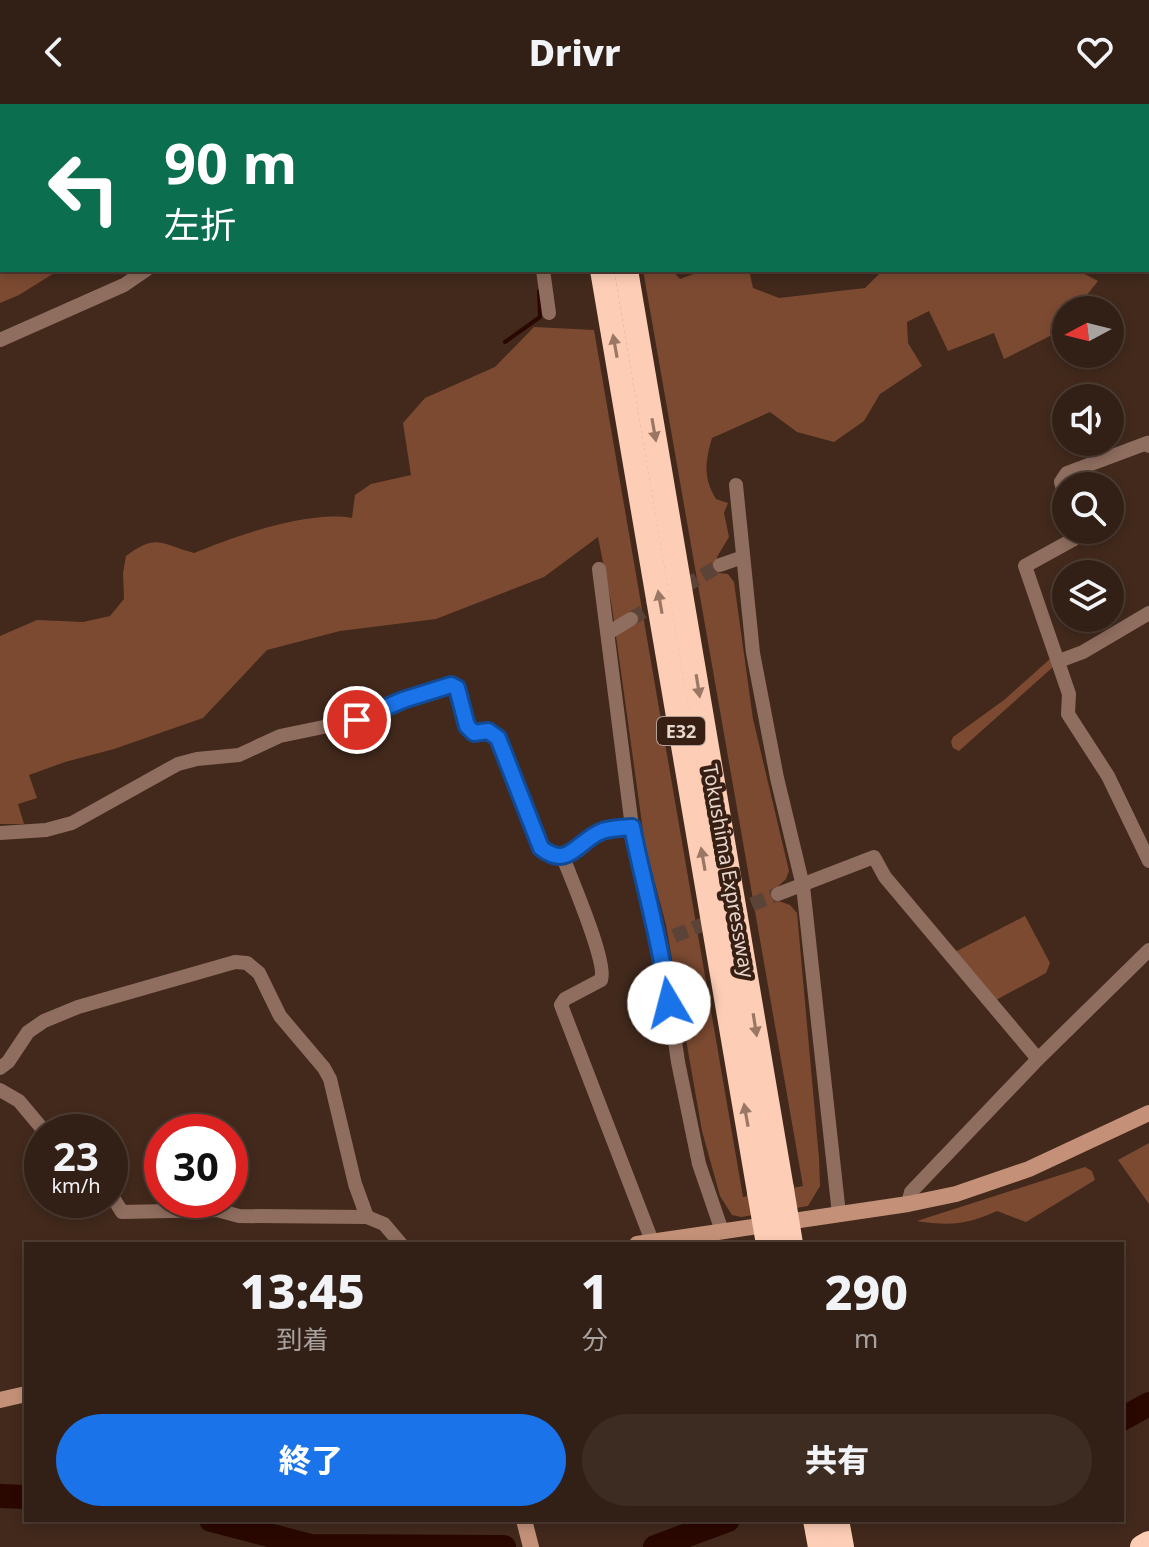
<!DOCTYPE html>
<html lang="ja">
<head>
<meta charset="utf-8">
<style>
	body { margin:0; font-family:"Noto Sans","Noto Sans JP",sans-serif; background:#3d2c22; color:#f1f3f6; height:100vh; display:flex; flex-direction:column; font-size:30px; white-space:nowrap }
	* { box-sizing:border-box; margin:0 }
	p { font-size:26px; color:#a8a2a0 }
	.icon { flex:none; width:44px; height:44px; fill:none; stroke:currentColor; stroke-width:2; stroke-linecap:round; stroke-linejoin:round }
	.map { position:relative; flex:1; overflow:hidden }
	.details { position:absolute; left:24px; top:1138px; width:1100px; height:280px; display:flex; flex-direction:column; background:#321f15; border-radius:0px; box-shadow:0 4px 12px #0003,0 0 0 2px #4d3d34 }
	.details>* { flex:none }
	.banner { position:absolute; left:0px; top:0px; width:1150px; height:168px; box-shadow:0 4px 12px #0003,0 0 0 2px #4d3d34; background:#0b6e4f; color:#fff; overflow:hidden }
	.needle { width:52px; rotate:263deg }
	.tools { position:absolute; left:1052px; top:192px; display:grid; gap:16px }
	.tools a { display:grid; place-items:center; width:72px; height:72px; border-radius:50%; background:#321f15; box-shadow:0 4px 12px #0003,0 0 0 2px #4d3d34; font-size:40px }
	.speed { position:absolute; left:24px; top:1010px; display:flex; gap:16px; font-size:40px; font-weight:700; text-align:center }
	.speed>* { display:grid; place-content:center; width:104px; height:104px; border-radius:50%; background:#321f15; box-shadow:0 4px 12px #0003,0 0 0 2px #4d3d34; line-height:1 }
	.speed small { font-size:20px; font-weight:400 }
	.speed .limit { border:12px solid #d22; background:#fff; color:#111 }
	.pin { position:absolute; display:grid; place-items:center; width:68px; height:68px; color:#fff; margin:-34px; border:4px solid #fff; border-radius:50%; box-shadow:0 2px 8px #0007 }
	.me { position:absolute; width:88px; margin:-44px; rotate:352deg; stroke-linejoin:round; filter:drop-shadow(0 0 6px #0008) }
	.turn { display:flex; align-items:center; gap:28px; height:168px; padding:0 32px; font-size:36px }
	.turn .icon { width:104px; height:104px; stroke-width:2.5 }
	.turn b { display:block; font-size:56px; line-height:68px }
	.eta { display:flex; justify-content:space-evenly; align-items:center; height:136px; text-align:center }
	.eta b { font-size:48px; font-weight:800; line-height:56px }
	.primary-button { display:flex; gap:16px; margin-top:auto; padding:16px 32px }
	.primary-button a { flex:1; height:92px; border-radius:48px; background:#1a73e8; color:#fff; font-size:32px; font-weight:800; line-height:92px; text-align:center }
	.primary-button a+a { background:#3d2c22; color:#f1f3f6 }
	header { display:flex; justify-content:space-between; align-items:center; height:104px; padding:0 32px; background:#321f15; font-size:36px; font-weight:800 }
	.map>svg:first-child { display:block }
	.green { fill:#7c4a31 }
	.lines { fill:none; stroke-linecap:round; stroke-linejoin:round }
	.stream { stroke:#2a0800; stroke-width:4 }
	.river { stroke:#2a0800; stroke-width:24 }
	.street-tunnel { stroke:#5b4337; stroke-width:14; stroke-dasharray:14 7; stroke-linecap:butt }
	.street { stroke:#8f6e5f; stroke-width:14 }
	.secondary { stroke:#c49178; stroke-width:16 }
	.highway { stroke:#fdcdb5; stroke-width:24 }
	.highway-bridge { stroke:#fdcdb5; stroke-width:24 }
	.oneway { fill:#9a7664 }
	.route-casing { stroke:#114b97; stroke-width:20 }
	.route { stroke:#1a73e8; stroke-width:14 }
	.labels { text-anchor:middle; dominant-baseline:central; stroke-width:8; stroke-linejoin:round; paint-order:stroke }
	.shield { fill:#381f13; stroke:#b3a097; stroke-width:2 }
	.shield-label { font-size:18px; font-weight:bold; fill:#e8d7cf }
	.street-label { font-size:20px; fill:#e8d7cf; stroke:#381f13 }
</style>
</head>
<body>
<header><svg class="icon" aria-label="back" viewBox="0 0 24 24"><path d="M15 5l-7 7 7 7"/></svg>Drivr<svg class="icon" aria-label="heart" viewBox="0 0 24 24"><path d="M12 20l-8-8c-3-5 5-10 8-4 3-6 11-1 8 4z"/></svg></header>
<div class="map">
<svg width="1149" height="1443" viewBox="0 0 1149 1443">
	<rect width="100%" height="100%" fill="#42291c"/>
	<g class="green">
		<path d="M0,0H268L2,2V166H59L19,191L0,199Z"/>
		<path d="M643,166H672L680,175L704,166H749L753,184L779,194L865,184L883,166H1077L1098,177L1075,206H1066V216L1052,231L1004,255L994,229L948,247L929,207L907,218L908,239L922,262L880,290L864,317L834,338L797,328L770,308L712,334C705,357 703,374 716,395L728,399L724,409L729,433L717,453L719,469L728,470L734,478L753,615L789,767L786,775L774,786L776,796L790,801L797,809L819,1054L820,1082L808,1102L741,1113L732,1111L720,1092L702,1027L666,821L645,741L612,503L598,433L544,473L436,515L340,527L267,546L203,614L114,645L65,658L29,671L37,694L18,700L24,720H0V532L37,516L83,518L110,512L124,495L123,469L126,452C157,429 160,440 194,449C235,432 309,406 352,414L355,391L371,380L411,371L403,319L425,294L495,263L534,223L594,226L743,1093L803,1082Z"/>
		<path d="M1050,555L1053,563L959,647L953,644L951,638L953,633L1004,596Z"/>
		<path d="M1025,812L1050,859L1046,869L996,896L955,848Z"/>
		<path d="M1149,1039V1100L1118,1056Z"/>
		<path d="M1085,1063L1092,1067L1095,1076L1026,1118L997,1107C966,1121 950,1122 917,1117Z"/>
	</g>
	<g class="lines">
		<path class="stream" d="M505,238L540,213L539,187"/>
		<g class="river">
			<path d="M1148,39H1149"/>
			<path d="M1122,1315L1149,1300"/>
			<path d="M0,1392L26,1393"/>
			<path d="M211,1416L311,1442L504,1443"/>
			<path d="M655,1443L728,1416"/>
		</g>
		<g class="street-tunnel">
			<path d="M631,515L720,461"/>
			<path d="M674,832L778,790"/>
		</g>
		<g class="street">
			<path d="M519,0V2"/>
			<path d="M650,0V2"/>
			<path d="M373,2L377,0"/>
			<path d="M1092,2L1096,0"/>
			<path d="M1148,133H1149"/>
			<path d="M1148,155L1149,154"/>
			<path d="M543,166L549,209"/>
			<path d="M0,236L124,181L146,166"/>
			<path d="M736,381L753,549L777,674L803,782L839,1110"/>
			<path d="M1066,395L1061,378L1067,369L1147,339L1149,342"/>
			<path d="M1076,426L1074,435L1025,462L1069,590L1068,610L1108,672L1149,757"/>
			<path d="M720,461L743,453"/>
			<path d="M599,465L632,723L649,802L661,840L678,958L699,1060L722,1127"/>
			<path d="M608,529L631,515"/>
			<path d="M1059,557L1083,548L1149,509"/>
			<path d="M632,723L602,727L563,753C571,775 608,859 601,876L565,895L561,901L652,1137"/>
			<path d="M0,729L46,726L72,719L178,660L197,655L239,651L280,632L357,616L403,596L451,581L457,584L467,622L474,629L488,627L498,634L541,744L552,753H563"/>
			<path d="M778,790L874,753L885,773L1038,955"/>
			<path d="M0,964L8,958L28,928L44,917L78,903L235,858L247,859L259,869L280,912L324,964L330,975L355,1080L367,1113"/>
			<path d="M0,986L19,997L45,1028"/>
			<path d="M110,1089L122,1108L217,1106L239,1112L367,1113L384,1120L401,1140"/>
			<path d="M908,1100L911,1088L1038,955L1149,846"/>
		</g>
		<g class="secondary">
			<path d="M1145,0L1146,2"/>
			<path d="M637,1140L908,1100L956,1090L1029,1065L1149,1009"/>
			<path d="M0,1296L26,1290"/>
			<path d="M524,1416L531,1443"/>
		</g>
		<g class="highway">
			<path d="M574,0V2"/>
			<path d="M597,0V2"/>
			<path d="M602,166L759,1088"/>
			<path d="M626,166L782,1085"/>
			<path d="M815,1416L820,1443"/>
			<path d="M837,1416L842,1443"/>
			<path d="M1142,1443L1149,1439"/>
		</g>
		<g class="highway-bridge">
			<path d="M782,1085L791,1140"/>
			<path d="M759,1088L768,1140"/>
		</g>
	</g>
	<defs><path id="oneway-solid" d="M-6-.8H1V-3.2L6.5 0L1 3.2V.8H-6Z" transform="scale(2)"/></defs>
	<g class="oneway">
		<use href="#oneway-solid" transform="translate(615 242) rotate(-100)"/>
		<use href="#oneway-solid" transform="translate(654 326) rotate(80)"/>
		<use href="#oneway-solid" transform="translate(660 498) rotate(-100)"/>
		<use href="#oneway-solid" transform="translate(698 582) rotate(81)"/>
		<use href="#oneway-solid" transform="translate(703 755) rotate(-100)"/>
		<use href="#oneway-solid" transform="translate(755 921) rotate(81)"/>
		<use href="#oneway-solid" transform="translate(746 1011) rotate(-100)"/>
	</g>
	<g class="lines">
		<g class="route-casing">
			<path id="route" d="M357,616L403,596L451,581L457,584L467,622L474,629L488,627L498,634L541,744C568,765 576,739 600,728C609,724 622,724 632,723C644,782 661,840 669,899"/>
		</g>
		<use href="#route" class="route"/>
	</g>
	<g class="labels">
		<rect class="shield" x="657" y="613" width="48" height="28" rx="6"/>
		<g class="shield-label">
			<text x="681" y="627">E32</text>
		</g>
		<g class="street-label">
			<text transform="translate(729 767) rotate(80)">Tokushima Expressway</text>
		</g>
	</g>
</svg>
<div class="tools">
<a><svg class="needle" viewBox="-14 -14 28 28"><path d="M0-13l5 13h-10z" fill="#e53935"/><path d="M0 13l5-13h-10z" fill="#a8a2a0"/></svg></a>
<a><svg class="icon" aria-label="sound" viewBox="0 0 24 24"><path d="M4 9h4l5-4v14l-5-4H4zM17 9q2 3 0 6"/></svg></a>
<a><svg class="icon" aria-label="search" viewBox="0 0 24 24"><circle cx="10" cy="10" r="6"/><path d="M15 15l6 6"/></svg></a>
<a><svg class="icon" aria-label="layers" viewBox="0 0 24 24"><path d="M12 4l9 5-9 5-9-5zM3 14l9 5 9-5"/></svg></a>
</div>
<div class="speed"><div>23<small>km/h</small></div><div class="limit">30</div></div>
<div class="pin" style="left:357px;top:616px;background:#d93025"><svg class="icon" aria-label="arrive" viewBox="0 0 24 24"><path d="M6 21V4h12l-3 4 3 4H6"/></svg></div>
<svg class="me" style="left:669px;top:899px" viewBox="-20 -20 40 40"><circle r="19" fill="#fff"/><path d="M0-13L10 11 0 6-10 11z" fill="#1a73e8"/></svg>
<div class="banner">
<div class="turn"><svg class="icon" aria-label="left" viewBox="0 0 24 24"><path d="M17 20v-9H6M10 6l-5 5 5 5"/></svg><div><b>90 m</b>左折</div></div>
</div>
<section class="details">
<div class="eta">
<div><b>13:45</b><p>到着</p></div>
<div><b>1</b><p>分</p></div>
<div><b>290</b><p>m</p></div>
</div>
<div class="primary-button"><a>終了</a><a>共有</a></div>
</section>
</div>
</body>
</html>
